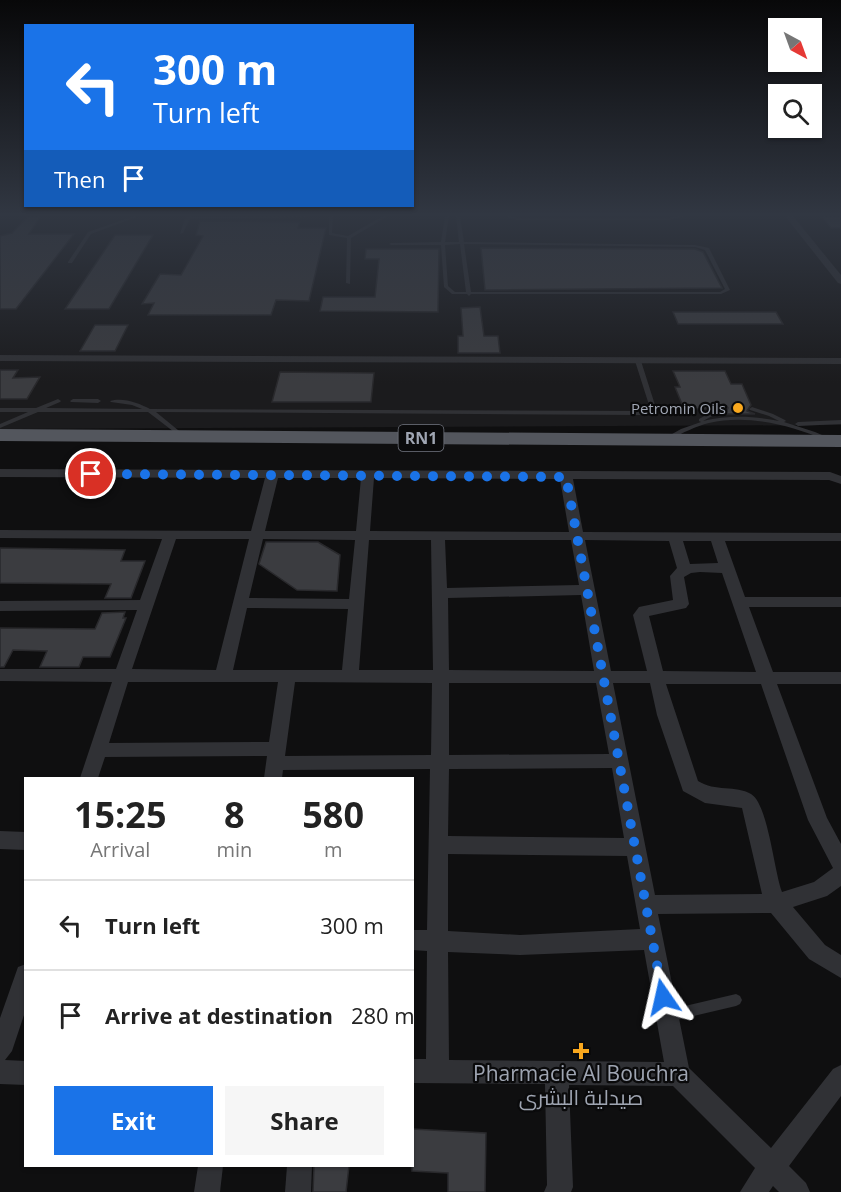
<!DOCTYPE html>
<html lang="en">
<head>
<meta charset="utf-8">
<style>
	body { margin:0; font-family:"Open Sans",Cairo,sans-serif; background:#f6f6f6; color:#222; height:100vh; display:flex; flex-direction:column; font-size:22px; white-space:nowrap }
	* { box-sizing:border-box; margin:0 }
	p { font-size:20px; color:#767676 }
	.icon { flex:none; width:33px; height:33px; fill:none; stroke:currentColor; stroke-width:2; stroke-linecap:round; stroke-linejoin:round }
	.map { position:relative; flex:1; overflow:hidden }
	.drawer { position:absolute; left:24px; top:777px; width:390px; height:390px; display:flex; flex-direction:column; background:#fff; border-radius:0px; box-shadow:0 2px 4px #0004 }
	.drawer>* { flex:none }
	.banner { position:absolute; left:24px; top:24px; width:390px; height:183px; border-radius:0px; box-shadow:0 2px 4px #0004; background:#1a73e8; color:#fff; overflow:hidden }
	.needle { width:39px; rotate:139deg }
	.tools { position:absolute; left:768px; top:18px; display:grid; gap:12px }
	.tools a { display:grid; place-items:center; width:54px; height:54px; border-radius:0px; background:#fff; box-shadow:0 2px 4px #0004; font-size:30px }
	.pin { position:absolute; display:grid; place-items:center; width:51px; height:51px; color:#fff; margin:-26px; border:3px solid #fff; border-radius:50%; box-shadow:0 2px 6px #0007 }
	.me { position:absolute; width:66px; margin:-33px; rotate:349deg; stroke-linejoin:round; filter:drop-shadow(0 0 4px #0008) }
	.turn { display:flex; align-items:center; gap:21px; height:126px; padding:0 30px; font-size:27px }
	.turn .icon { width:78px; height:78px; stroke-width:2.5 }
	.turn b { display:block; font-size:42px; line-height:51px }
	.then { display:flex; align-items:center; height:57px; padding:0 30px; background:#0003; gap:12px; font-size:22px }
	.eta { display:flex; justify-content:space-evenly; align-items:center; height:102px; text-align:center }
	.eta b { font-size:36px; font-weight:700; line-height:42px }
	.cta { display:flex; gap:12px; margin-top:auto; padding:12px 30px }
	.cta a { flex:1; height:69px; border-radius:0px; background:#1a73e8; color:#fff; font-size:24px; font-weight:700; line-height:69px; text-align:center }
	.cta a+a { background:#f6f6f6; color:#222 }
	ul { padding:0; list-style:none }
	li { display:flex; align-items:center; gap:18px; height:90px; padding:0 30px; border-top:2px solid #e0e0e0 }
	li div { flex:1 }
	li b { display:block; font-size:22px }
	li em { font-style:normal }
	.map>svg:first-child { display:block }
	.built { fill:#1b1b1d }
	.building { fill:#3b3c40; stroke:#29292c; stroke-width:1.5 }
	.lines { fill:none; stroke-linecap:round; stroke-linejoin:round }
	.service { fill:#303135; fill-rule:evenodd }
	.minor { fill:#303135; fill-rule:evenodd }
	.trunk { fill:#53565d; fill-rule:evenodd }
	.route { stroke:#1a73e8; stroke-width:10; stroke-dasharray:0 18 }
	.poi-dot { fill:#f9a81e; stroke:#0a0a0b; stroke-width:2 }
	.labels { text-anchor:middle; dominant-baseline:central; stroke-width:4.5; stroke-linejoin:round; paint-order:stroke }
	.far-poi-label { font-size:15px; fill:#9fa5b2; stroke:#0a0a0b; text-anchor:end }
	.shield { fill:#0a0a0b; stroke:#727680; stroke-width:1.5 }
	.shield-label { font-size:16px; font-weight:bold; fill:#9fa5b2 }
	.near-poi-label { font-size:21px; fill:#9fa5b2; stroke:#0a0a0b }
</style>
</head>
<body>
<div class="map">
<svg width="841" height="1192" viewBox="0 0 841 1192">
	<rect width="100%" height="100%" fill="#0f0f10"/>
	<path class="built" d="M0,216H841V425L0,429Z"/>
	<g class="building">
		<path d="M28,216H41L29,234H74L16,309H0V236L12,233Z"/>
		<path d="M821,216H841V228H831Z"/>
		<path d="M200,221L300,222L298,228H326L309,301L276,300L271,315H148L154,303L142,304L160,274L181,275L203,236L196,235Z"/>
		<path d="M115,235H153L109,309H65Z"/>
		<path d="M481,248L695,249L703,252L722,288L485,290Z"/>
		<path d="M366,249H439L438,312L320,311L323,297H375L379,259H365Z"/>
		<path d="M480,307L484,336H498L500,353H458V336H463L461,308Z"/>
		<path d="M673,312H776L783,324H678Z"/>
		<path d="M95,325H128L115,351H80Z"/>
		<path d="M0,370H18L13,378L40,377L27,399H0Z"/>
		<path d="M673,371H725L731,384H742L751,405L747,411L755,414H725L728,408L724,404L712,409H684L677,392L675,387H680Z"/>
		<path d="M280,372L374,373L371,402H272Z"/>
		<path d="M266,542H318L340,555L337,591L297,590L259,564Z"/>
		<path d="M0,548L125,550L121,561H145L131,598H105L111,584L0,583Z"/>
		<path d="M125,612L123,618H126L110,657H83L79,667H40L47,651L13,650L4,667H0V628L95,629L102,613Z"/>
		<path d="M412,1129L486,1133L485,1192H448V1173L412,1171Z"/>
		<path d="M314,1166H349L346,1192H313Z"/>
	</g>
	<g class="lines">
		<g class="service">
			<path d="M134,216H139L91,234L72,263H68V262L88,232Z"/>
			<path d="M187,216H191V217L309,216L307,217L190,219L183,233L180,234L185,218Z"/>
			<path d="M329,216H333L332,233L348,236L383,216H388L351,238L350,284L346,283L347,238L329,235Z"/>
			<path d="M445,216H449L445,242H459L456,216H460L464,242L695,245L709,248L730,290L721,294H471L469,296L467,294H452L444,287L441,245H391L389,244L391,243L441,242ZM460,244L466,292H455L448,286L445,245ZM464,244L695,247L705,250L725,289L720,292H471Z"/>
			<path d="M504,216H510L517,218H669L678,216H684L669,220H517Z"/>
			<path d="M638,359L641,361L655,405L649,412L640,415L156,412L184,435L185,436L182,438L148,412H38L0,428V424L28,412H0V408H36L58,399L61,401L60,402L46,408L142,409L132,405L111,402L110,401C123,397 139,403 150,409L640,411L645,410L649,405L635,361Z"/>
			<path d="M73,399H98L101,401L98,403L71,402L70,401Z"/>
			<path d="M723,406L726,408L725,409L703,421C729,415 754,416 779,421L769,416L750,410L749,409L752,407L773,414L785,420L786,421L784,422L815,432L829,438L826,440L824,439C788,425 748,414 709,423C696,426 683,433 670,439L668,440L665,438L681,429L701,422L699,421V419Z"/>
			<path d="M841,420V424L798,426L795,424L798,422Z"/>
			<path d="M736,994L740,996L742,1000L740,1004L736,1006L668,1022L664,1020L662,1016L664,1012L668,1010Z"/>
		</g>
		<g class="minor">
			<path d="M785,216H793L841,275V284L838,283Z"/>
			<path d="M0,355L841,358V364L0,361Z"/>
			<path d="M0,469L830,472L841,476V484L829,480L573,479L583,532L841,533V541H725L745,597H841V607H749L773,672H841V684H777L827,818L841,844V886L827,896L793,907L825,945L841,955V978L809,959L771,913L658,914L689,1068L771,1148L833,1069L841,1065V1096L789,1166L806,1183L810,1192H779L773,1186L769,1192H740L755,1168L673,1086L569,1085L573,1187L571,1192H544L547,1185L545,1084L412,1083V1059H426L427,951L412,950V930H427L430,769L283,770L282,778H264L267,756L105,757L98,778H80L112,682L0,681V669H116L137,610L0,611V601L140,600L162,539L0,538V530L251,531L265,478L0,477ZM278,478H361L356,531H265ZM374,478L560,479L569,532L370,531ZM176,539H249L216,670L132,669ZM263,539L355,540L349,599L249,598ZM369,540H431L433,670H359ZM445,540H571L579,585L447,588ZM585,540L669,541L677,568L670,576L673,600L639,607L633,615L647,671H611ZM683,541H711L718,563L690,564ZM700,572L722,573L756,672L663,671L649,616L686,608L689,604L684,577L691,573ZM581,595L594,671L449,670L448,598ZM247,608L348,609L342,670H233ZM128,682H278L269,742L109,743ZM295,682L432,683L431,755L285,756ZM449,683H596L609,754L449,755ZM613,683H650L657,715L683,791L705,803L742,808L762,894L655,895ZM666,684H761L808,820L833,868L814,882L782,892C774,871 768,804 751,794C736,785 715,792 698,781ZM612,768L624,838L448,836L449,769ZM448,854L627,856L640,929L520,935L448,931ZM644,950L664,1062L449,1060L448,952L520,955Z"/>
			<path d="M0,831L26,832V850L0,849Z"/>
			<path d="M26,964V1009L12,1051L5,1060L26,1061V1085L0,1084V1018L18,967Z"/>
			<path d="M198,1166H223L220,1192H194Z"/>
			<path d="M287,1166H312L311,1192H285Z"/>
		</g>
		<path class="trunk" d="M0,429L841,435V447L0,441Z"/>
	</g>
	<linearGradient id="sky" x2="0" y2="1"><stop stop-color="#080809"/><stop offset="0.56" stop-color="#313742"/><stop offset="1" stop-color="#313742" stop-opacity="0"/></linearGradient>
	<rect width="841" height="383" fill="url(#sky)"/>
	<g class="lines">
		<path class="route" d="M91,474L566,477L663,997"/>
	</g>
	<g class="poi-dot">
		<circle cx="738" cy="408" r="6"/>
		<path d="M578 1042h6v6h6v6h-6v6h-6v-6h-6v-6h6z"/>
	</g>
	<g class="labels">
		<g class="far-poi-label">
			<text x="726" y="408">Petromin Oils</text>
		</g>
		<rect class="shield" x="398.5" y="425" width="45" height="26" rx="4.5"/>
		<g class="shield-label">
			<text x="421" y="438">RN1</text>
		</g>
		<g class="near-poi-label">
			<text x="581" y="1073">Pharmacie Al Bouchra<tspan x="581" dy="24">صيدلية البشرى</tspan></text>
		</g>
	</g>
</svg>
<div class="tools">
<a><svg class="needle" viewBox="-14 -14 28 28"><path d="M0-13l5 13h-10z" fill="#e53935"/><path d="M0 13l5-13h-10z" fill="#767676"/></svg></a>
<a><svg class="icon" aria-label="search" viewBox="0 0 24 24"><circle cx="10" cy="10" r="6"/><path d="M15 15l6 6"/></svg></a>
</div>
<div class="pin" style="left:91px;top:474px;background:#d93025"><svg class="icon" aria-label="arrive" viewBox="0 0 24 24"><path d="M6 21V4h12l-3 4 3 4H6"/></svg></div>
<svg class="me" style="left:663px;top:997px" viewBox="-20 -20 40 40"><path d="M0-17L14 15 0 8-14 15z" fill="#1a73e8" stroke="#fff" stroke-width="4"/></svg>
<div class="banner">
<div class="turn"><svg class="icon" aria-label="left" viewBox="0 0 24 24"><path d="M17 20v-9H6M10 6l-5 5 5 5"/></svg><div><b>300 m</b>Turn left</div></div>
<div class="then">Then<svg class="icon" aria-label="arrive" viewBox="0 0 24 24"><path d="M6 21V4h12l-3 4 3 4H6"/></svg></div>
</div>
<section class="drawer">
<div class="eta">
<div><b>15:25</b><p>Arrival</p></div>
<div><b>8</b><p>min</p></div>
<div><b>580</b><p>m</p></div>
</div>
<ul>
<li><svg class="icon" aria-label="left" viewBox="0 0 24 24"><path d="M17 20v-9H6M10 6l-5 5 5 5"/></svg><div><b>Turn left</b></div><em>300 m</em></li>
<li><svg class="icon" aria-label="arrive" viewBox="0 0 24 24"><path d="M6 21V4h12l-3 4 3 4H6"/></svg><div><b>Arrive at destination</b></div><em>280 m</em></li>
</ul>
<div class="cta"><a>Exit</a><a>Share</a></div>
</section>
</div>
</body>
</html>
